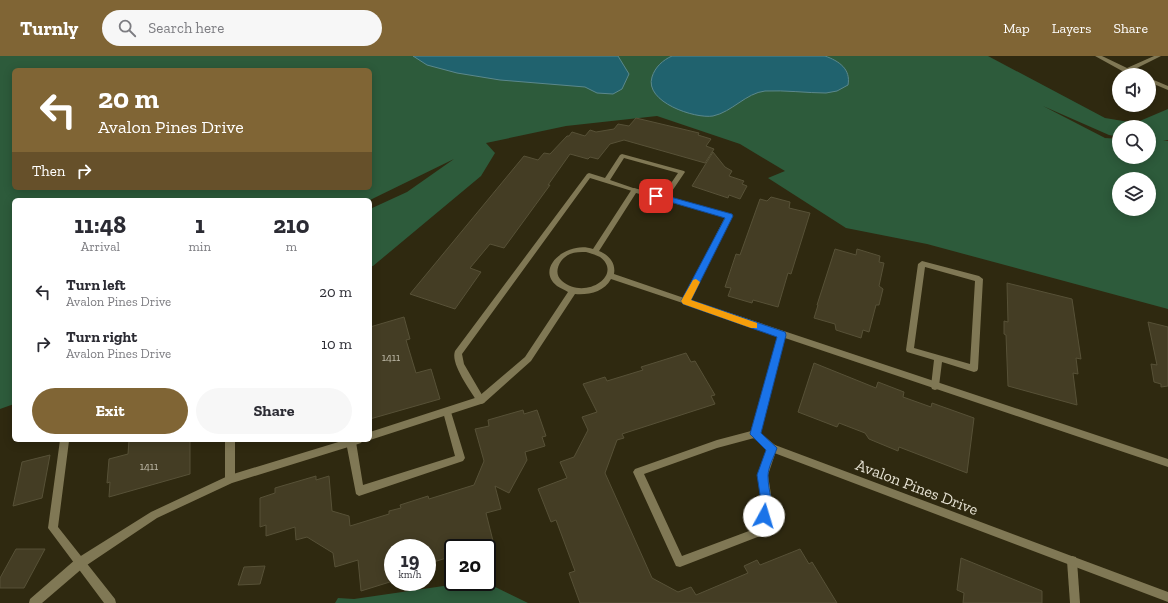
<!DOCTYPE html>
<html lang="en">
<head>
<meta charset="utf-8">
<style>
	body { margin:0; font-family:"Zilla Slab",serif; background:#f7f7f7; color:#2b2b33; height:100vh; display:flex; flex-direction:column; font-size:15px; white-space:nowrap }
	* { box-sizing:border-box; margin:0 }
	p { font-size:13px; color:#7c7c81 }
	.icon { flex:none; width:22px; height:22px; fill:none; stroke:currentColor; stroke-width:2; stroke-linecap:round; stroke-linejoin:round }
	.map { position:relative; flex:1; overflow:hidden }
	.drawer { position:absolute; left:12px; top:142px; width:360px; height:244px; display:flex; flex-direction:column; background:#fff; border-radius:6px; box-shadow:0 2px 10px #0003 }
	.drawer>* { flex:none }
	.banner { position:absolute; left:12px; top:12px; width:360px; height:122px; border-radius:6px; box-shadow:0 2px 10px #0003; background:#806535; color:#fff; overflow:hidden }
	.buttons { position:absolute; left:1112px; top:12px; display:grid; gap:8px }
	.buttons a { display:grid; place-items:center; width:44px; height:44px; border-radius:50%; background:#fff; box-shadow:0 2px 10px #0003; font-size:20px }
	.speed { position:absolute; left:384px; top:483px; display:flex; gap:8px; font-size:20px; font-weight:700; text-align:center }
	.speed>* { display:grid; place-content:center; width:52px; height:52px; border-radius:50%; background:#fff; box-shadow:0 2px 10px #0003; line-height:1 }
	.speed small { font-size:10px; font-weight:400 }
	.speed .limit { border:2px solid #111; border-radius:6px; background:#fff; color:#111 }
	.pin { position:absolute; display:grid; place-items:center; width:34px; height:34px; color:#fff; margin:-17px; border-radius:8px; box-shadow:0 2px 6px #0006 }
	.me { position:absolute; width:44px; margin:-22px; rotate:6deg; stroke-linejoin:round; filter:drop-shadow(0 0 3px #0008) }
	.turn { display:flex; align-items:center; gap:14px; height:84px; padding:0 20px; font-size:18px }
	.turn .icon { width:52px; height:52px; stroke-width:2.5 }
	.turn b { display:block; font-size:28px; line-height:34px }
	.then { display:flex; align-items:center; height:38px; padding:0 20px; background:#0003; gap:8px; font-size:15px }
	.eta { display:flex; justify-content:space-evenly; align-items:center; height:68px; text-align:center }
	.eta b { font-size:24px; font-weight:700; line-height:28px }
	.primary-button { display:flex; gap:8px; margin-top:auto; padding:8px 20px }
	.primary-button a { flex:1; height:46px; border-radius:24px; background:#806535; color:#fff; font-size:16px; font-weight:700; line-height:46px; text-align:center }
	.primary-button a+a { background:#f7f7f7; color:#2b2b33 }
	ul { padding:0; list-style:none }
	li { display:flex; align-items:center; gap:12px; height:52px; padding:0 20px }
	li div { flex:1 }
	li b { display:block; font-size:15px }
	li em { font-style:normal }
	header { display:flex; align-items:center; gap:24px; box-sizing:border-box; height:56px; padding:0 20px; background:#806535; color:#fff }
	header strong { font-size:19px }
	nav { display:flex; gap:22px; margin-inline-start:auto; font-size:14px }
	.search { width:280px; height:36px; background:#f7f7f7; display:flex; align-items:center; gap:10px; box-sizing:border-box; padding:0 14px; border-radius:22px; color:#7c7c81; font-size:15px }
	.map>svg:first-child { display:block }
	.green { fill:#2d5b3b; fill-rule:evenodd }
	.water { fill:#20626e; stroke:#5b888c }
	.building { fill:#443d24; stroke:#575137 }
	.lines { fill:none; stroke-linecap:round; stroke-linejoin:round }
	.lane { fill:#807855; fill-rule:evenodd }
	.street { fill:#807855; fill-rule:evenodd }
	.route { fill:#1a73e8; stroke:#114b97 }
	.slow { fill:#f59e0b }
	.labels { text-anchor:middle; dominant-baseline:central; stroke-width:4; stroke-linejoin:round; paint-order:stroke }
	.number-label { font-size:11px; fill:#bdb8a6 }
	.near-street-label { font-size:16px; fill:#e5e1d2; stroke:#2f2910 }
</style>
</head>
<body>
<header>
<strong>Turnly</strong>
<div class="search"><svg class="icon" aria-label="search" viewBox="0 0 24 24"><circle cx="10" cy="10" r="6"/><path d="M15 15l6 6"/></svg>Search here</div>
<nav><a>Map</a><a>Layers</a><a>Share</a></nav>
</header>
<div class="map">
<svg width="1168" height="547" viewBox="0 0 1168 547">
	<rect width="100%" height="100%" fill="#2f2910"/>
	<g class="green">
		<path d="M0,0H988L1105,62L1135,67L1168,53V84L1163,85H1168V253L927,188L846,172L768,122L785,115L740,88L657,60L566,70L486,87L495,97L481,120L373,210H370V153L407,136L454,103L370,144H14V348L0,353ZM14,14H370V132H14ZM1043,50L1109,79L1119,81V71H1149V101H1119V83L1105,82ZM1119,123H1149V153H1119Z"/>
		<path d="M471,526H485L528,547H335L338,542L354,543Z"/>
	</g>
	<g class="water">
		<path d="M413,0H618L629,18L622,33L613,38L597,37L585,31L500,24L457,17L427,9Z"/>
		<path d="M672,0H825C839,5 851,13 848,29L837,35L826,37C807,37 785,34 765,35C746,37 732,56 713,60C695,63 644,46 652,21C655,11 663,4 672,0Z"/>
	</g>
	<g class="building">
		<path d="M636,62L699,77L698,79L711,83L706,90L714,93L705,107L624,84L610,88L598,103L590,101L588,103L570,98L548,129H550L504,192L490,188L470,212L481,216L455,253L410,238L524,100L538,104L544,97L550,98L567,80H569L572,76L585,80L590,74L596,76L614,73L618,68L629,70Z"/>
		<path d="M713,96L725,111L732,115L729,120L744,125L742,128L747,130L740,143L729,139L728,142L692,130Z"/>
		<path d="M771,141L790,146L789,152L810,157L791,218L788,217L778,251L753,244L752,247L728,240L731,232L725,231L736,198L740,199L760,143L767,145Z"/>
		<path d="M835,193L856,199L857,193L880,200L879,206L884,207L879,230L883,233L879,249H876L869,276L863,274L861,282L836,274L835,268L814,262L818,249H817Z"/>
		<path d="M1007,227L1072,243L1081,303L1076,302L1078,318L1073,317L1077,349L1008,330L1006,279L1004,278V265L1008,266Z"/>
		<path d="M404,261L410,283L406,284L416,317L431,313L440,343L370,363V271Z"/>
		<path d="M1148,266L1168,271V330L1161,331V328L1154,326L1151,308L1157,309Z"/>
		<path d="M686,297L691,306L695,305L715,339L711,340L715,348L622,378L624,382L617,384L605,417L652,522L678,536L691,531L696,539L748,517L744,510L757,504L760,509L800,493L809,508L812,506L837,547H580L569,517L575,515L556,464L551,466L538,433L567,422L560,406L574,401L588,374L582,361L597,356L583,328L605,321L607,325L643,314L641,311Z"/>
		<path d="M814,307L876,332L878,326L904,336L903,341L931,351L932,347L974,362L967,417L899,391L898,395L869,383L865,377L839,367L837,371L798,356Z"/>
		<path d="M523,354L524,358L537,354L546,380L542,381L545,390L525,396L527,404L509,437L495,430L501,453L486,457L494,489L485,492H453V500L427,508V492H393V525L361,535L358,504L335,511L333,497L307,481L296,484L295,471L266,480V469L260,471V442L275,437V432L316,420V424L329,420L332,455L349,460L350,470L389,458V455L401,452L400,449L428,440L429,443L474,429L484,405L475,373L489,370L488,364Z"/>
		<path d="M129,384H190V418L109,441L110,426L107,427L109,403L128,398Z"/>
		<path d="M50,399L42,442L13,450L22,406Z"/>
		<path d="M16,493H45L24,532H0V522Z"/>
		<path d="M961,502L1042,535V547H963L964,537L957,534Z"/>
		<path d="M265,510L260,528L238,529L244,511Z"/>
	</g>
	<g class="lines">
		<g class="lane">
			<path d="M622,98L684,115L685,116L666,144H664L661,142L678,117L624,102L610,124L636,133V135H632L590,122L462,298L464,308L485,344L484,347L481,348L478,347C471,335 450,308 455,295L587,118L589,117L605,122L620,99Z"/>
			<path d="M922,205L979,220L983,223L978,313L977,315L974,316L942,306L939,330L938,333L935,334L932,333L931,330L934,304L907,296L906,294L918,208ZM925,211L975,225L970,308L914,292Z"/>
			<path d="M447,352L450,353L451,356L465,402L463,405L359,440L356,438L346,386L347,384H355L356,386L363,429L455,400L443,356L444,353Z"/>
			<path d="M755,374L758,375L760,378L758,381L717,392L644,418L682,500L757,472L762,445L758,419L769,389L772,388L775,389L777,392L768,419L772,445L765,478L680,511L676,510L633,416L635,413L717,384Z"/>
			<path d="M60,384L69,385L58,471L115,543L116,547H104L48,472Z"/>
			<path d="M225,384H235V423L233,426L230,427L227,426L225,423Z"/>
			<path d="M1072,500L1076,501L1077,505L1080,547H1070L1067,505L1068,501Z"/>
		</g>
		<g class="street">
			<path d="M1095,0H1102L1127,12L1154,0H1161L1131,15L1139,19H1132L1124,16Z"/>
			<path d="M1149,22L1168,30V34L1149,26Z"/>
			<path d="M634,132L731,158L732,160L691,244L1168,403V411L785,282L760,377L775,389L1168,536V546L769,395L752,381L750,378L778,279L611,223C604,236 589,239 575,238L531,305L484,347L481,348L370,384V376L478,341L525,301L568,236C565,234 560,232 557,230C534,212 568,184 593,193L632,133ZM636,137L725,161L684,242L614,218C616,207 609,199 599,195ZM586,196C590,197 596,199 600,201C624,219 585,245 562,225C552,217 560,202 570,198C575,196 581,196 586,196Z"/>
			<path d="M345,384H363L361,387L358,388L232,427L157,462L84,511L42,547H29L30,543L76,503L151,456L230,419Z"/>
		</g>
	</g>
	<path class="route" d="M656,137L732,158L733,160L691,244L785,276L786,279L761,377L777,392C774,401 768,411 768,420C768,437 775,446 768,464L764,465L760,464L758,460L761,445L757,419L766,394L750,378L777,281L683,248L681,245L725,162L653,141L652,140Z"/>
	<path class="slow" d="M696,223L700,226L691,244L757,267V272H751L683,248L681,245L693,224Z"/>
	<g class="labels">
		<g class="number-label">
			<text x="391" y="301">1411</text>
			<text x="149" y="410">1411</text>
		</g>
		<g class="near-street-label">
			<text transform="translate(917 431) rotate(21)">Avalon Pines Drive</text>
		</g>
	</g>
</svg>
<div class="buttons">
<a><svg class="icon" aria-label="sound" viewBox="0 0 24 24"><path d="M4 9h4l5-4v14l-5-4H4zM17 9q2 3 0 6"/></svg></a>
<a><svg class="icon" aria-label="search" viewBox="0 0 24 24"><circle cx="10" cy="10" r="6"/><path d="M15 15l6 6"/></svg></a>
<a><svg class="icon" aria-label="layers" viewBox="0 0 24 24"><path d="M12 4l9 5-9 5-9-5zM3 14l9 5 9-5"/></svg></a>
</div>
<div class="speed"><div>19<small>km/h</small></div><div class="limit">20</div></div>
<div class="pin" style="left:656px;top:140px;background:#d93025"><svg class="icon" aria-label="arrive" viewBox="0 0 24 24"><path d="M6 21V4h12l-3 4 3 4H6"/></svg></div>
<svg class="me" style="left:764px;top:460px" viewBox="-20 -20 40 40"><circle r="19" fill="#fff"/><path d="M0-13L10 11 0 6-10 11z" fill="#1a73e8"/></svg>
<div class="banner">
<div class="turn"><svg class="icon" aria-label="left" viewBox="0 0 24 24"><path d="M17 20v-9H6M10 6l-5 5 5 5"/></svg><div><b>20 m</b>Avalon Pines Drive</div></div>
<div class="then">Then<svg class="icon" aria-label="right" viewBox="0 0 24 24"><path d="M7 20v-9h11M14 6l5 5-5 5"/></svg></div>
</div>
<section class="drawer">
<div class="eta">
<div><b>11:48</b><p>Arrival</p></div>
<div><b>1</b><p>min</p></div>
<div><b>210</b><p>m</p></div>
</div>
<ul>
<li><svg class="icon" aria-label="left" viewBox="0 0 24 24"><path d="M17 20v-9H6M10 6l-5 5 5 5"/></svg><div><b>Turn left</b><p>Avalon Pines Drive</p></div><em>20 m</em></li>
<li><svg class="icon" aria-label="right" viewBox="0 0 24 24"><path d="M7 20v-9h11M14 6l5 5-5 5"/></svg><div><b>Turn right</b><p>Avalon Pines Drive</p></div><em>10 m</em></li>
</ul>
<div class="primary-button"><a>Exit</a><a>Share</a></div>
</section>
</div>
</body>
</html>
